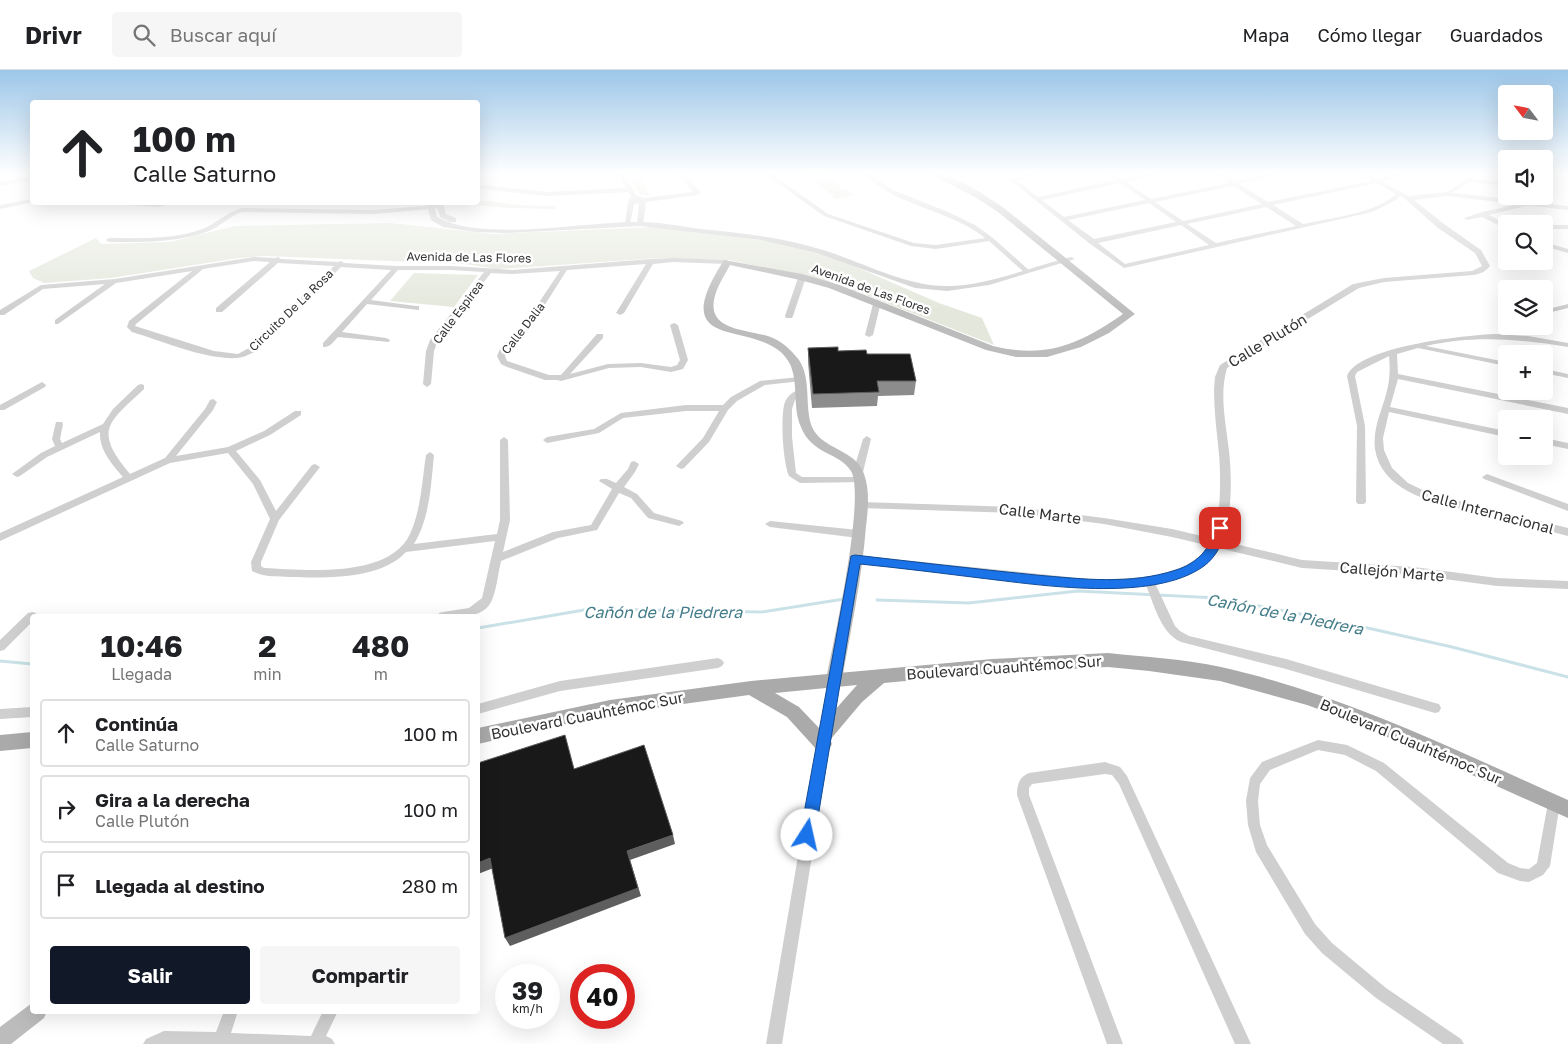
<!DOCTYPE html>
<html lang="es">
<head>
<meta charset="utf-8">
<style>
	body { margin:0; font-family:"Golos Text",sans-serif; background:#f6f6f6; color:#202124; height:100vh; display:flex; flex-direction:column; font-size:19px; white-space:nowrap }
	* { box-sizing:border-box; margin:0 }
	p { font-size:16px; color:#757577 }
	.icon { flex:none; width:28px; height:28px; fill:none; stroke:currentColor; stroke-width:2; stroke-linecap:round; stroke-linejoin:round }
	.map { position:relative; flex:1; overflow:hidden }
	.drawer { position:absolute; left:30px; top:544px; width:450px; height:400px; display:flex; flex-direction:column; background:#fff; border-radius:5px; box-shadow:0 5px 20px #0002 }
	.drawer>* { flex:none }
	.banner { position:absolute; left:30px; top:30px; width:450px; height:105px; border-radius:5px; box-shadow:0 5px 20px #0002; background:#fff; color:#202124; overflow:hidden }
	.needle { width:32px; rotate:302deg }
	.controls { position:absolute; left:1498px; top:15px; display:grid; gap:10px }
	.controls a { display:grid; place-items:center; width:55px; height:55px; border-radius:5px; background:#fff; box-shadow:0 5px 20px #0002; font-size:25px }
	.speed { position:absolute; left:495px; top:894px; display:flex; gap:10px; font-size:25px; font-weight:700; text-align:center }
	.speed>* { display:grid; place-content:center; width:65px; height:65px; border-radius:50%; background:#fff; box-shadow:0 5px 20px #0002; line-height:1 }
	.speed small { font-size:12px; font-weight:400 }
	.speed .limit { border:8px solid #d22; background:#fff; color:#111 }
	.pin { position:absolute; display:grid; place-items:center; width:42px; height:42px; color:#fff; margin:-21px; border-radius:10px; box-shadow:0 2px 8px #0006 }
	.me { position:absolute; width:55px; margin:-28px; rotate:10deg; stroke-linejoin:round; filter:drop-shadow(0 0 4px #0008) }
	.turn { display:flex; align-items:center; gap:18px; height:105px; padding:0 20px; font-size:22px }
	.turn .icon { width:65px; height:65px; stroke-width:2.5 }
	.turn b { display:block; font-size:35px; line-height:42px }
	.eta { display:flex; justify-content:space-evenly; align-items:center; height:85px; text-align:center }
	.eta b { font-size:30px; font-weight:700; line-height:35px }
	.cta { display:flex; gap:10px; margin-top:auto; padding:10px 20px }
	.cta a { flex:1; height:58px; border-radius:5px; background:#111827; color:#fff; font-size:20px; font-weight:700; line-height:58px; text-align:center }
	.cta a+a { background:#f6f6f6; color:#202124 }
	ul { padding:0; list-style:none }
	li { display:flex; align-items:center; gap:15px; height:68px; margin:0 10px 8px; padding:0 10px; border:2px solid #e0e0e0; border-radius:5px }
	li div { flex:1 }
	li b { display:block; font-size:19px }
	li em { font-style:normal }
	header { display:flex; align-items:center; gap:30px; box-sizing:border-box; height:70px; padding:0 25px; background:#fff; border-bottom:1px solid #e0e0e0 }
	header strong { font-size:24px }
	nav { display:flex; gap:28px; margin-inline-start:auto; font-size:18px }
	.search { width:350px; height:45px; background:#f6f6f6; display:flex; align-items:center; gap:12px; box-sizing:border-box; padding:0 18px; border-radius:5px; color:#757577; font-size:19px }
	.map>svg:first-child { display:block }
	.green { fill:#e4e8dc }
	.lines { fill:none; stroke-linecap:round; stroke-linejoin:round }
	.stream { stroke:#cae2e7; stroke-width:3 }
	.minor { fill:#cfcfcf; fill-rule:evenodd }
	.tertiary { fill:#cfcfcf; fill-rule:evenodd }
	.secondary { fill:#bcbcbc; fill-rule:evenodd }
	.primary { fill:#aaa; fill-rule:evenodd }
	.wall { fill:#8c8c8c }
	.shaded-wall { fill:#5e5e5e }
	.building { fill:#191919; stroke:#5e5e5e }
	.route { fill:#1a73e8; stroke:#114b97 }
	.labels { text-anchor:middle; dominant-baseline:central; stroke-width:5; stroke-linejoin:round; paint-order:stroke }
	.far-street-label { font-size:12px; fill:#323232; stroke:#fff }
	.street-label { font-size:15px; fill:#323232; stroke:#fff }
	.water-label { font-size:16px; font-style:italic; fill:#427c89; stroke:#fff }
</style>
</head>
<body>
<header>
<strong>Drivr</strong>
<div class="search"><svg class="icon" aria-label="search" viewBox="0 0 24 24"><circle cx="10" cy="10" r="6"/><path d="M15 15l6 6"/></svg>Buscar aquí</div>
<nav><a>Mapa</a><a>Cómo llegar</a><a>Guardados</a></nav>
</header>
<div class="map">
<svg width="1568" height="974" viewBox="0 0 1568 974">
	<rect width="100%" height="100%" fill="#fff"/>
	<g class="green">
		<path d="M627,104H641V109L650,126L640,125Z"/>
		<path d="M805,104H828L843,120L846,119L854,125L836,129Z"/>
		<path d="M478,130L519,135L555,136L556,139L510,138L450,133L478,132Z"/>
		<path d="M390,153L492,164L653,157L768,171L833,187L939,233L982,248L994,275L835,213L729,190L658,188L516,198L496,199L466,194L265,186L239,188L111,208L44,213L33,208L29,201L96,168L101,174L170,172L235,156Z"/>
		<path d="M414,203L478,205L454,237L390,231Z"/>
	</g>
	<g class="lines">
		<g class="stream">
			<path d="M877,530L969,533L1078,521L1217,528L1341,552L1452,577L1568,607"/>
			<path d="M478,558L590,539L762,542L844,529"/>
			<path d="M0,591L32,594"/>
		</g>
		<g class="minor">
			<path d="M618,104H624L636,125L644,128L693,122L678,104H684L701,123L698,125L646,132L643,154L640,156L637,154L639,133L634,134L630,154L625,153L628,132L631,126L628,122L547,126L482,119L479,117L482,115L547,122L626,118Z"/>
			<path d="M765,104H772L828,144L914,173L936,175L985,168C949,139 897,137 863,104H870L893,120L948,142L975,155L993,168L1030,201L1024,202L989,171L936,179L911,176L824,146Z"/>
			<path d="M1027,104H1038L1018,111L1038,127L1116,110L1108,104H1115L1122,109L1145,104H1158L1126,112L1151,129L1229,113L1216,104H1224L1235,111L1270,104H1283L1239,114L1268,132L1372,111L1361,104H1369L1378,109L1394,104H1403L1383,112L1408,126L1405,128L1400,126L1396,130L1372,142L1124,198L1089,173L1010,110ZM1120,113L1145,130L1064,147L1042,130ZM1377,113L1396,124C1375,144 1330,148 1303,154L1273,135ZM1233,116L1262,134L1183,151L1155,132ZM1149,133L1176,152L1094,169L1068,150ZM1266,137L1296,156L1216,173L1187,154ZM1181,155L1209,175L1125,194L1098,173Z"/>
			<path d="M1473,105L1476,107L1474,109L1506,112V116L1470,112L1449,125L1444,124Z"/>
			<path d="M1544,105L1547,107L1553,136L1550,138L1547,136L1544,121Z"/>
			<path d="M32,129L34,132L0,139V135Z"/>
			<path d="M86,132H177L158,137Z"/>
			<path d="M1528,132L1531,134L1530,135L1489,145L1506,154V159L1482,147L1467,150L1464,148L1482,142Z"/>
			<path d="M439,135L442,137L441,138L373,144L242,142C229,146 221,156 209,161C177,173 142,172 109,172L106,170L109,168C141,168 175,170 205,158C218,152 227,142 242,138L373,140Z"/>
			<rect x="1544" y="155" width="24" height="4"/>
			<path d="M1544,172L1568,179V183L1544,176Z"/>
			<path d="M254,187L275,188L278,187L281,189L338,192L341,191L344,193L396,196H452L512,200L651,189L673,188L727,190L730,192L727,194L673,192L653,194L624,243L620,245L616,243L646,194L567,200L530,258L507,282L505,286L507,291L549,305H561L597,264H603V268L570,304L608,294L641,293L671,297L677,295L680,290L670,255L674,253L678,255L688,290L683,299L671,302L641,297L609,298L561,311L557,310H545L507,297L501,294L497,286L500,279L524,255L560,201L512,204L491,203L438,270L434,281L431,314L427,317L423,314L426,281L430,270L484,202L452,200H398L371,230L416,236H419V240L367,234L342,262L386,268L390,270L389,272L338,267C334,271 330,278 323,277V273L391,200L341,197L255,282C249,284 243,288 237,288C206,290 162,271 132,262L127,257L129,251L192,201L116,213L58,254H55V250L105,214L43,219L4,245H0V240L41,215L115,209ZM254,191L270,192L216,238V242H222L278,193L334,196L249,278L238,284L214,281L135,256L136,254L203,199Z"/>
			<path d="M799,205L806,207L793,246L792,248H786L785,246Z"/>
			<path d="M874,230H877L881,232L873,265L869,267L865,265Z"/>
			<path d="M1568,234V238L1544,244V240Z"/>
			<path d="M1496,264L1528,266L1568,273V277C1520,269 1474,265 1426,276L1506,292V296L1418,278L1397,284L1398,304L1568,338V344L1398,309L1390,337L1506,361V367L1389,342L1383,368L1384,380L1392,398L1408,413L1431,424L1568,458V466C1541,459 1514,452 1487,445C1449,436 1382,427 1375,379C1372,357 1384,337 1388,316C1390,306 1390,296 1389,286L1357,302L1355,306L1365,356L1366,432L1364,434H1358L1356,432L1357,356L1347,306C1359,276 1466,265 1496,264Z"/>
			<path d="M1544,299L1568,304V308L1544,303Z"/>
			<path d="M799,307L803,309L802,311L765,315L737,331L728,340L709,372L684,398L681,399L676,396L678,394L703,368L719,341H686L623,348L599,363L547,373L543,370L547,367L594,359L621,343L686,335H723L731,327L760,311Z"/>
			<path d="M42,312L46,315L45,317L4,340H0V335Z"/>
			<path d="M141,314L144,315V319C108,353 93,360 130,404L165,388L205,339L210,330L213,329L217,332L213,340L176,386L228,377L264,361L295,341H301V345L270,365L236,381L260,410L276,441L312,395L315,394L320,397L279,450L261,492V496L264,498C304,500 389,509 410,464C421,440 422,411 426,385L430,382L434,385C431,414 430,448 414,474L497,464L500,450V370L504,367L508,370L510,450L503,482L553,462L591,455L612,419L599,411L601,409H607L616,413L628,399L631,392L634,391L639,394L635,402L624,417L637,424L654,443L682,451L684,453L679,456L648,448L631,428L619,423L597,460L558,468L501,491C498,503 497,518 492,530C484,550 454,547 438,546L439,543L443,542L469,538L482,528L495,471L406,482C380,510 325,508 290,507C277,506 264,508 252,501L251,492L270,449L253,414L228,383L170,393L0,471V463L123,407C112,394 99,380 100,362L47,387L20,406L17,407L12,404L41,383L55,376L52,369L56,352H62L63,354L60,369L62,373L103,354L113,339L138,315Z"/>
			<path d="M800,319L804,322L795,330L792,339V367L796,403L802,407H860L863,408L865,410L863,412L800,413L789,406C783,393 780,345 785,332C788,325 793,322 800,319Z"/>
			<path d="M867,366L871,369L863,402L858,405L853,402L863,369Z"/>
			<path d="M1544,368L1568,373V379L1544,374Z"/>
			<path d="M1487,404L1568,434V441L1484,409L1482,407Z"/>
			<path d="M861,432L1016,437L1104,448L1172,459L1302,490L1414,497L1497,508L1568,511V519L1497,516L1414,505L1302,498L1172,467L1104,454L1016,443L861,438L856,435Z"/>
			<path d="M770,451L858,460L863,464L858,468L770,457L765,454Z"/>
			<path d="M1149,507L1153,508L1154,511L1175,556L1180,561L1189,566L1286,589L1435,633L1439,634L1441,638L1439,642L1435,643L1286,599L1181,572C1159,562 1154,532 1144,511L1145,508Z"/>
			<path d="M32,542L36,543L37,546H32V552L4,580L0,581V570L28,543Z"/>
			<path d="M718,588L722,590L724,593L722,596L718,598L560,621L478,644V634L560,611Z"/>
			<path d="M32,637V647L0,649V639Z"/>
			<path d="M1318,670L1347,675L1384,693L1508,793L1520,798L1529,799L1537,793L1548,733L1550,729L1554,727L1558,729L1560,733L1550,796L1543,805L1529,812L1520,811L1498,803L1376,701L1345,685L1318,680L1270,700L1260,714L1258,731L1260,755L1267,775L1315,854L1332,873L1386,918L1461,969L1464,974H1443L1376,928L1322,883L1305,864L1256,782L1248,755L1246,731L1250,708L1262,692Z"/>
			<path d="M1105,692L1120,697L1127,706L1251,974H1235L1119,714L1112,705L1105,704L1032,714L1029,718V725L1123,974H1107L1017,725C1017,715 1019,707 1029,703Z"/>
			<path d="M224,941H238L231,963L311,966L323,941H338L326,966L332,969L335,974H143L146,969L164,961L216,962Z"/>
		</g>
		<g class="tertiary">
			<path d="M32,106V110L0,116V112Z"/>
			<path d="M1447,122L1568,136V140L1447,126L1414,130L1444,154L1481,180L1490,196C1485,202 1480,204 1473,205L1384,212L1359,218L1227,298C1219,325 1226,353 1229,381C1232,409 1232,444 1223,471C1219,482 1211,490 1201,496C1139,537 1023,511 952,503C930,501 907,499 885,496C874,495 862,495 851,492L849,489L855,485L1088,509C1124,509 1162,510 1193,491C1200,486 1208,480 1212,472C1221,451 1221,408 1219,384C1217,363 1214,341 1214,319L1215,307L1220,295L1353,214L1384,208L1472,201L1482,196L1475,183L1438,158L1404,128L1408,126Z"/>
			<path d="M426,132H433L437,147C482,173 587,151 640,152C660,152 680,156 700,159C741,163 783,167 823,180C862,192 905,216 946,216C983,217 1034,196 1071,187L1075,189L989,215L947,221L915,218L817,183L761,170L640,156L506,163L475,162L443,157L431,150Z"/>
			<path d="M436,132H443L446,144L456,148V152H450L440,147Z"/>
			<path d="M834,605L838,606L840,610L782,974H766L828,610L830,606Z"/>
		</g>
		<g class="secondary">
			<path d="M930,104C956,104 983,124 1004,138L1135,244L1109,263L1081,277L1047,287H1016L986,280L829,218L800,210L730,195C724,206 716,218 714,230C708,263 753,259 773,268C784,273 792,281 799,290C812,310 804,336 812,357C822,380 856,379 864,404C870,420 868,440 866,456C862,508 851,559 842,610L839,615L834,616L829,615L826,610C833,575 866,427 851,401C839,382 812,385 801,357C792,337 799,314 790,294C765,244 660,290 724,190L802,204L837,214L993,276C1047,289 1080,274 1123,244L998,142L975,127Z"/>
			<path d="M32,933V941H47L44,948L11,974H0V957Z"/>
		</g>
		<g class="primary">
			<path d="M1108,583C1145,587 1184,589 1221,597C1342,624 1455,680 1568,730V748L1356,653L1307,635L1220,611L1149,601L1108,597L992,603L884,613L862,632L830,670L832,674L829,680L823,682L817,680L787,647L749,625L610,644L478,674V658L610,630L751,611L992,589ZM857,615L819,658L799,637L775,623Z"/>
			<path d="M32,662V678L0,681V665Z"/>
		</g>
	</g>
	<path class="wall" d="M808,278L867,284L916,311L914,325L878,326L877,336L812,338L808,292Z"/>
	<g class="shaded-wall">
		<path d="M673,765L675,774L630,790L641,826L510,876L505,868L627,781Z"/>
		<path d="M490,788L496,797L478,804V793Z"/>
	</g>
	<g class="building">
		<path d="M838,277V281L866,280L867,284H910L916,311H877L879,322L813,324L808,278Z"/>
		<path d="M565,665L574,699L644,675L673,765L627,781L638,818L505,868L490,788L478,793V693Z"/>
	</g>
	<linearGradient id="sky" x2="0" y2="1"><stop stop-color="#9cc6e8"/><stop offset="0.43" stop-color="#fff"/><stop offset="1" stop-color="#fff" stop-opacity="0"/></linearGradient>
	<rect width="1568" height="241" fill="url(#sky)"/>
	<path class="route" d="M1220,454L1226,458C1223,473 1216,487 1204,496C1153,533 1040,515 980,508C940,503 900,498 860,494L815,765L812,770L807,772L802,770L800,765L851,486L855,485C915,492 976,499 1036,505C1083,509 1130,515 1176,500C1196,494 1211,479 1215,458Z"/>
	<g class="labels">
		<g class="far-street-label">
			<text transform="translate(469 187) rotate(1)">Avenida de Las Flores</text>
			<text transform="translate(871 219) rotate(20)">Avenida de Las Flores</text>
			<text transform="translate(291 240) rotate(-44)">Circuito De La Rosa</text>
			<text transform="translate(458 242) rotate(-53)">Calle Espirea</text>
			<text transform="translate(523 258) rotate(-52)">Calle Dalia</text>
		</g>
		<g class="street-label">
			<text transform="translate(1267 270) rotate(-31)">Calle Plutón</text>
			<text transform="translate(1488 441) rotate(15)">Calle Internacional</text>
			<text transform="translate(1040 443) rotate(7)">Calle Marte</text>
			<text transform="translate(1392 501) rotate(5)">Callejón Marte</text>
			<text transform="translate(1004 597) rotate(-4)">Boulevard Cuauhtémoc Sur</text>
			<text transform="translate(587 645) rotate(-11)">Boulevard Cuauhtémoc Sur</text>
			<text transform="translate(1411 671) rotate(23)">Boulevard Cuauhtémoc Sur</text>
		</g>
		<g class="water-label">
			<text x="663" y="542">Cañón de la Piedrera</text>
			<text transform="translate(1285 544) rotate(11)">Cañón de la Piedrera</text>
		</g>
	</g>
</svg>
<div class="controls">
<a><svg class="needle" viewBox="-14 -14 28 28"><path d="M0-13l5 13h-10z" fill="#e53935"/><path d="M0 13l5-13h-10z" fill="#757577"/></svg></a>
<a><svg class="icon" aria-label="sound" viewBox="0 0 24 24"><path d="M4 9h4l5-4v14l-5-4H4zM17 9q2 3 0 6"/></svg></a>
<a><svg class="icon" aria-label="search" viewBox="0 0 24 24"><circle cx="10" cy="10" r="6"/><path d="M15 15l6 6"/></svg></a>
<a><svg class="icon" aria-label="layers" viewBox="0 0 24 24"><path d="M12 4l9 5-9 5-9-5zM3 14l9 5 9-5"/></svg></a>
<a>+</a>
<a>−</a>
</div>
<div class="speed"><div>39<small>km/h</small></div><div class="limit">40</div></div>
<div class="pin" style="left:1220px;top:458px;background:#d93025"><svg class="icon" aria-label="arrive" viewBox="0 0 24 24"><path d="M6 21V4h12l-3 4 3 4H6"/></svg></div>
<svg class="me" style="left:807px;top:765px" viewBox="-20 -20 40 40"><circle r="19" fill="#fff"/><path d="M0-13L10 11 0 6-10 11z" fill="#1a73e8"/></svg>
<div class="banner">
<div class="turn"><svg class="icon" aria-label="ahead" viewBox="0 0 24 24"><path d="M12 20V5M6 11l6-6 6 6"/></svg><div><b>100 m</b>Calle Saturno</div></div>
</div>
<section class="drawer">
<div class="eta">
<div><b>10:46</b><p>Llegada</p></div>
<div><b>2</b><p>min</p></div>
<div><b>480</b><p>m</p></div>
</div>
<ul>
<li><svg class="icon" aria-label="ahead" viewBox="0 0 24 24"><path d="M12 20V5M6 11l6-6 6 6"/></svg><div><b>Continúa</b><p>Calle Saturno</p></div><em>100 m</em></li>
<li><svg class="icon" aria-label="right" viewBox="0 0 24 24"><path d="M7 20v-9h11M14 6l5 5-5 5"/></svg><div><b>Gira a la derecha</b><p>Calle Plutón</p></div><em>100 m</em></li>
<li><svg class="icon" aria-label="arrive" viewBox="0 0 24 24"><path d="M6 21V4h12l-3 4 3 4H6"/></svg><div><b>Llegada al destino</b></div><em>280 m</em></li>
</ul>
<div class="cta"><a>Salir</a><a>Compartir</a></div>
</section>
</div>
</body>
</html>
